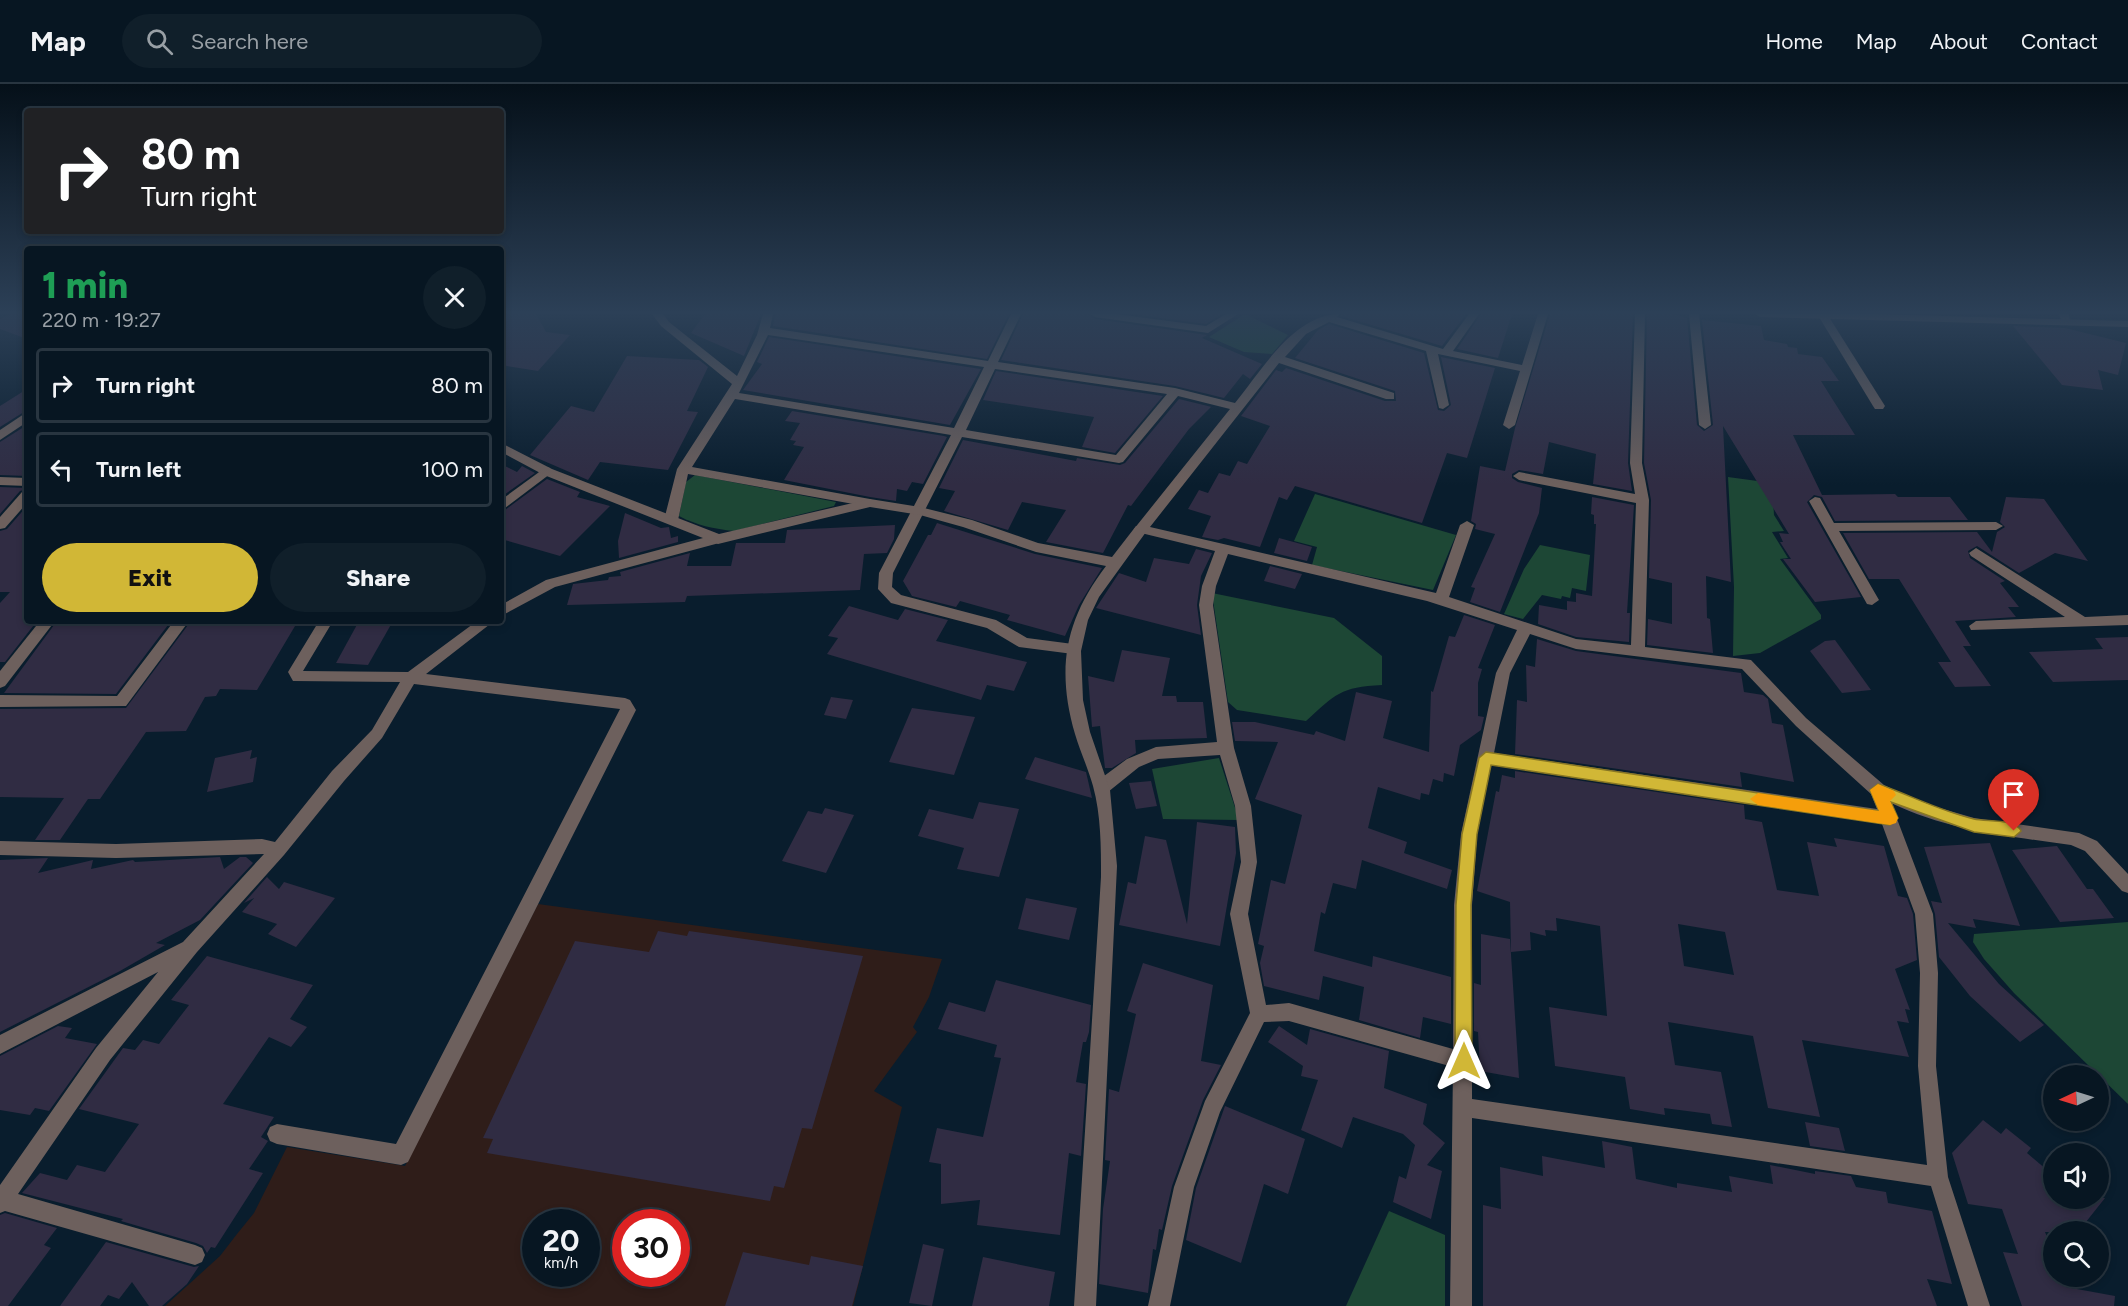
<!DOCTYPE html>
<html lang="en">
<head>
<meta charset="utf-8">
<style>
	body { margin:0; font-family:Figtree,sans-serif; background:#101f2a; color:#f1f3f6; height:100vh; display:flex; flex-direction:column; font-size:22px; white-space:nowrap }
	* { box-sizing:border-box; margin:0 }
	p { font-size:20px; color:#989fa5 }
	.icon { flex:none; width:33px; height:33px; fill:none; stroke:currentColor; stroke-width:2; stroke-linecap:round; stroke-linejoin:round }
	.map { position:relative; flex:1; overflow:hidden }
	.sheet { position:absolute; left:24px; top:162px; width:480px; height:378px; display:flex; flex-direction:column; background:#071622; border-radius:6px; box-shadow:0 3px 9px #0003,0 0 0 2px #283540 }
	.sheet>* { flex:none }
	.top-card { position:absolute; left:24px; top:24px; width:480px; height:126px; border-radius:6px; box-shadow:0 3px 9px #0003,0 0 0 2px #283540; background:#202124; color:#fff; overflow:hidden }
	.needle { width:39px; rotate:266deg }
	.controls { position:absolute; left:2043px; top:981px; display:grid; gap:12px }
	.controls a { display:grid; place-items:center; width:66px; height:66px; border-radius:50%; background:#071622; box-shadow:0 3px 9px #0003,0 0 0 2px #283540; font-size:30px }
	.speed { position:absolute; left:522px; top:1125px; display:flex; gap:12px; font-size:30px; font-weight:700; text-align:center }
	.speed>* { display:grid; place-content:center; width:78px; height:78px; border-radius:50%; background:#071622; box-shadow:0 3px 9px #0003,0 0 0 2px #283540; line-height:1 }
	.speed small { font-size:15px; font-weight:400 }
	.speed .limit { border:9px solid #d22; background:#fff; color:#111 }
	.pin { position:absolute; display:grid; place-items:center; width:51px; height:51px; color:#fff; margin:-62px -26px; border-radius:50% 50% 50% 0; rotate:-45deg; box-shadow:0 0 6px #0007 }
	.pin .icon { rotate:45deg }
	.me { position:absolute; width:66px; margin:-33px; rotate:0deg; stroke-linejoin:round; filter:drop-shadow(0 0 4px #0008) }
	.turn { display:flex; align-items:center; gap:21px; height:126px; padding:0 18px; font-size:27px }
	.turn .icon { width:78px; height:78px; stroke-width:2.5 }
	.turn b { display:block; font-size:42px; line-height:51px }
	.round { display:grid; place-items:center; flex:none; width:63px; height:63px; border-radius:32px; background:#101f2a }
	.overview { display:flex; align-items:center; justify-content:space-between; height:102px; padding:0 18px }
	h1 { font-size:36px; font-weight:800; line-height:45px; color:#1e9e55 }
	.primary-button { display:flex; gap:12px; margin-top:auto; padding:12px 18px }
	.primary-button a { flex:1; height:69px; border-radius:36px; background:#d1b736; color:#111; font-size:24px; font-weight:800; line-height:69px; text-align:center }
	.primary-button a+a { background:#101f2a; color:#f1f3f6 }
	ul { padding:0; list-style:none }
	li { display:flex; align-items:center; gap:18px; height:75px; margin:0 12px 9px; padding:0 6px; border:3px solid #283540; border-radius:6px }
	li div { flex:1 }
	li b { display:block; font-size:22px }
	li em { font-style:normal }
	header { display:flex; align-items:center; gap:36px; box-sizing:border-box; height:84px; padding:0 30px; background:#071622; border-bottom:2px solid #283540 }
	header strong { font-size:28px }
	nav { display:flex; gap:33px; margin-inline-start:auto; font-size:21px }
	.search { width:420px; height:54px; background:#101f2a; display:flex; align-items:center; gap:15px; box-sizing:border-box; padding:0 21px; border-radius:33px; color:#989fa5; font-size:22px }
	.map>svg:first-child { display:block }
	.commercial { fill:#2f1d19; fill-rule:evenodd }
	.green { fill:#1d4735 }
	.building { fill:#302c43; fill-rule:evenodd }
	.lines { fill:none; stroke-linecap:round; stroke-linejoin:round }
	.minor { fill:#6d605d; fill-rule:evenodd }
	.tertiary { fill:#6d605d; fill-rule:evenodd }
	.route { fill:#d1b736; stroke:#887723; stroke-width:1.5 }
	.slow { fill:#f59e0b }
</style>
</head>
<body>
<header>
<strong>Map</strong>
<div class="search"><svg class="icon" aria-label="search" viewBox="0 0 24 24"><circle cx="10" cy="10" r="6"/><path d="M15 15l6 6"/></svg>Search here</div>
<nav><a>Home</a><a>Map</a><a>About</a><a>Contact</a></nav>
</header>
<div class="map">
<svg width="2128" height="1222" viewBox="0 0 2128 1222">
	<rect width="100%" height="100%" fill="#091d2d"/>
	<path class="commercial" d="M538,820L942,875L929,913L913,943L917,948L874,1007L902,1023L853,1222H165L220,1172L237,1150L254,1129L287,1063L405,1082ZM536,1138H586V1190H536ZM626,1138H676V1190H626Z"/>
	<g class="green">
		<path d="M1245,230L1288,251L1272,270L1244,268L1209,253Z"/>
		<path d="M695,391L836,418L834,422L734,447C714,445 696,441 679,432L686,398Z"/>
		<path d="M1728,393L1772,399L1774,431L1784,447L1772,448L1788,474L1780,475L1821,531V535L1760,569L1733,572L1734,503Z"/>
		<path d="M1315,410L1456,451L1433,506L1312,481L1317,463L1294,457Z"/>
		<path d="M1540,461L1590,471L1586,507L1572,504L1570,514L1562,512L1561,515L1542,511L1523,535L1504,530L1524,485Z"/>
		<path d="M1212,509L1334,534L1382,572V601C1340,603 1336,610 1306,637L1237,626L1228,618Z"/>
		<path d="M1219,674L1239,736L1163,735L1152,685Z"/>
		<path d="M2128,838V1020L2014,909L1984,875L1973,858L1974,850Z"/>
		<path d="M1389,1127L1445,1151V1222H1346Z"/>
	</g>
	<g class="building">
		<path d="M11,230H27V255L0,245V235Z"/>
		<path d="M501,230H536L546,248L570,251L538,287L501,281Z"/>
		<path d="M705,230H761L744,272L691,249Z"/>
		<path d="M775,230H1009L987,275L773,242Z"/>
		<path d="M1023,230H1088L1095,235L1207,251L1202,254L1262,280L1250,295L1243,290L1224,314L1175,302L1001,276Z"/>
		<path d="M1131,230H1222L1206,240Z"/>
		<path d="M1342,230H1466L1442,262L1341,232Z"/>
		<path d="M1481,230H1512L1498,274L1457,265Z"/>
		<path d="M1550,230H1633L1628,379L1632,407L1593,400L1596,370L1549,358L1543,390L1519,386L1512,390V394L1518,398L1542,404L1539,429L1500,528L1470,518L1475,504L1471,503L1495,450L1475,445L1476,440L1471,437L1480,382L1505,387L1515,344Z"/>
		<path d="M1647,230H1674L1687,234L1697,341L1704,347L1713,341L1702,236L1761,242L1764,256L1787,260L1788,263L1797,264L1798,270L1822,273L1839,297H1821L1855,351H1793L1822,411L1895,410L1898,413H1950L1968,436L1835,437L1822,413L1814,411L1807,418L1861,513L1815,518L1783,475H1791L1780,458H1783L1779,449L1789,450L1723,342L1731,498L1706,492L1707,534L1710,535L1713,569L1647,561L1648,535L1672,540V499L1649,494L1651,416L1644,379Z"/>
		<path d="M1329,240L1424,269L1438,326L1444,327L1451,321L1441,273L1495,284L1467,374L1447,369L1422,439L1295,402L1287,416L1279,413L1260,463L1224,454L1218,456L1202,453L1211,432L1188,425L1199,406L1208,409L1219,389L1230,392L1238,377L1247,380L1270,342L1241,332L1276,286L1282,288L1286,284L1385,317H1396L1395,307L1295,274L1318,246Z"/>
		<path d="M2013,242L2065,244L2126,259L2118,291L2098,286L2103,306L2062,301Z"/>
		<path d="M769,253L981,285L950,341L743,306L762,280L757,278Z"/>
		<path d="M627,272L699,276L708,283L687,327L698,328L668,386L600,378L588,396L530,371L571,322L594,328Z"/>
		<path d="M996,287L1163,312L1115,369L1082,363L1094,333L983,316Z"/>
		<path d="M27,305V326L0,343V322Z"/>
		<path d="M1179,315L1216,324L1211,323L1189,345L1131,422L1128,421L1103,469L1046,458L1066,426L1022,418L1008,446L944,427L955,407L939,404L963,356L1076,377L1077,374L1120,381L1125,379Z"/>
		<path d="M792,327L944,352L947,353L923,400L912,398L907,407L897,405L896,417L870,413L784,396L804,363L793,361L796,357L790,356L800,339L785,337Z"/>
		<path d="M27,341V392L0,391V358Z"/>
		<path d="M501,380L517,388L522,382L535,389L501,413Z"/>
		<path d="M547,395L580,408L577,413L610,422L560,472L501,455V429Z"/>
		<path d="M0,403L27,404V405L20,407L0,430Z"/>
		<path d="M1592,413L1634,421L1627,529H1630L1629,558L1576,553L1538,540L1539,521L1567,526V517L1576,518V509L1592,512L1596,440H1594V431L1591,430Z"/>
		<path d="M2006,413L2044,415L2088,477L2055,469L2019,489L1977,462L1968,467L1970,474L2005,497L2000,499L2019,523H2008L2016,533L1955,537L1971,562H1963L1991,602L1955,603L1938,578H1951L1899,495H1869L1843,449L1977,448L1992,468L1997,448L2005,443L2000,438Z"/>
		<path d="M27,422V537H37L5,578H0V519L10,508H0V447L7,445Z"/>
		<path d="M625,429L661,444L669,443L671,454L678,452V458L619,474L618,457Z"/>
		<path d="M937,439L1035,470L1102,484L1079,521L1065,552L1007,536L1010,531L960,517L956,523L912,512L903,497L928,451H931Z"/>
		<path d="M895,441L894,455L887,469L864,470L860,506L687,512L685,518L567,521L573,500L608,496L609,493L621,492L620,488L690,469L687,482H731L736,459H785L787,446Z"/>
		<path d="M1279,454L1312,463L1307,477L1274,469Z"/>
		<path d="M1196,465L1212,469L1201,492L1197,521L1201,551L1096,524L1119,489L1146,498L1154,474L1189,480Z"/>
		<path d="M1270,482L1302,490L1295,505L1264,497Z"/>
		<path d="M849,522L898,536L905,525L948,536L936,557L1027,578L1014,607L987,601L981,616L827,570L838,554L828,552Z"/>
		<path d="M1464,531L1495,541L1478,584L1482,585L1478,599V632L1484,633L1481,646L1460,661L1454,692L1444,689L1443,698L1433,695L1429,711L1421,709L1420,716L1378,703L1368,744L1407,758L1404,769L1452,786L1447,805L1362,776L1356,805L1333,799L1325,830L1321,828L1314,867L1372,883L1373,872L1451,893V940L1423,933L1420,954L1359,936L1364,903L1323,892L1319,916L1264,902L1260,879L1264,862L1258,860L1271,796L1285,800L1302,731L1255,715L1278,658L1235,657L1232,638H1255L1314,651L1316,647L1345,657L1356,608L1392,617L1383,654L1429,668L1431,607L1433,608L1449,552L1455,553Z"/>
		<path d="M57,537H171L116,610L4,609Z"/>
		<path d="M191,537H298L257,606L220,605L216,612L205,613L186,647L146,648L100,715H88L60,756H35L64,714L0,713V625L126,624Z"/>
		<path d="M359,537H393L368,581L336,579Z"/>
		<path d="M2128,553V596L2053,598L2029,568L2103,565L2095,554Z"/>
		<path d="M1537,555L1576,567L1741,589L1744,608L1763,611L1768,615L1772,639L1783,641L1794,698L1740,688L1742,703L1515,670L1517,616L1527,618L1526,581L1535,583Z"/>
		<path d="M1835,556L1871,606L1842,609L1810,567L1825,557Z"/>
		<path d="M1122,566L1170,574L1162,612H1176L1177,618H1203L1207,654L1135,656L1136,669L1112,684H1105L1100,642L1092,643L1088,592L1114,598Z"/>
		<path d="M831,613L853,616L846,635L824,631Z"/>
		<path d="M912,624L975,633L954,691L889,678Z"/>
		<path d="M252,666L250,675L257,673L253,698L207,708L215,674Z"/>
		<path d="M1035,673L1086,688L1092,714L1025,695Z"/>
		<path d="M1515,687L1744,721L1745,735L1762,738L1777,806L1819,812L1807,758L1837,763L1834,754L1884,762L1898,812L1907,814L1913,830L1917,876L1895,885L1910,926L1905,925L1909,939L1897,937L1909,973L1802,956L1820,1033L1768,1024L1753,952L1668,938L1675,981L1721,988L1732,1043L1712,1040L1710,1030L1664,1024L1665,1031L1630,1025L1625,993L1555,982L1549,923L1607,932L1600,842L1556,834L1557,847L1545,846L1546,852L1530,848L1531,866L1511,868L1510,818L1477,807L1496,707L1499,708L1502,691L1515,694ZM1678,840L1725,848L1734,891L1684,882Z"/>
		<path d="M1151,697L1157,722L1136,725L1129,699Z"/>
		<path d="M979,718L1019,725L999,793L957,785L964,764L918,752L929,725L973,735Z"/>
		<path d="M825,724L854,731L826,789L782,777L808,727L822,730Z"/>
		<path d="M1197,738L1235,743L1236,769L1220,862L1119,841L1128,798L1136,800L1145,752L1166,756L1187,840Z"/>
		<path d="M1990,759L2020,842L1973,835L1976,844L1948,839L1999,900L2044,941L2020,958L1970,912L1939,873L1935,830L1931,817L1942,819L1924,763Z"/>
		<path d="M2057,762L2087,805H2093L2114,834L2060,838L2012,766Z"/>
		<path d="M220,773L224,785L240,773H246L253,779L200,836L156,859L165,861L120,887L0,948V776L48,774L38,789L93,776L91,785L133,776L135,778Z"/>
		<path d="M267,793L279,805L284,798L335,814L296,863L268,850L277,840L242,828L254,814L244,819Z"/>
		<path d="M1026,814L1077,824L1069,856L1018,845Z"/>
		<path d="M658,847L687,852L689,847L863,872L812,1045L802,1044L784,1104L774,1102L770,1117L487,1069L493,1055L483,1054L575,857L649,868Z"/>
		<path d="M1481,850L1510,855L1519,994L1480,987L1478,948L1474,947V899L1481,901Z"/>
		<path d="M207,872L313,901L290,935L307,943L291,963L269,953L223,1020L274,1033L261,1053L268,1057L249,1085L263,1089L215,1164L211,1163L207,1169L203,1162L196,1159L121,1137L123,1135L22,1109L40,1089L67,1096L77,1081L105,1088L139,1040L79,1025L123,964L135,966L143,956L159,960L189,921L171,916Z"/>
		<path d="M1143,879L1213,901L1201,977L1221,981L1203,1016L1172,1102L1162,1146L1159,1145L1156,1166L1153,1165L1148,1209L1099,1200L1103,1125L1110,1077L1105,1076L1109,1005L1119,1008L1136,930L1127,927Z"/>
		<path d="M996,896L1091,921L1089,948L1086,958H1083L1076,998L1086,1000L1081,1072L1069,1069L1060,1151L977,1141L980,1116L941,1120V1080L929,1078L937,1044L983,1053L1001,974L994,973L997,961L938,945L949,918L985,928Z"/>
		<path d="M58,942L72,944L65,954L97,960L49,1027L35,1024L30,1031L0,1026V972Z"/>
		<path d="M1279,942L1307,961L1310,945L1389,967L1384,1004L1427,1020L1423,1040L1445,1059L1427,1081L1442,1087L1431,1135L1393,1118L1399,1092L1406,1095L1415,1061L1403,1050L1353,1033L1342,1064L1301,1046L1318,996L1301,992L1303,982L1268,958Z"/>
		<path d="M1225,1022L1305,1055L1288,1110L1264,1100L1241,1179L1186,1156L1196,1104Z"/>
		<path d="M1983,1036L2001,1050L2006,1044L2031,1064L2027,1069L2054,1092V1114H2105L2078,1148H2045L2054,1170V1192H2062L2066,1203L2115,1212L2114,1222H2022L2003,1168L2018,1170L2002,1125L1968,1120L1952,1069Z"/>
		<path d="M1805,1038L1839,1044L1845,1067L1810,1062Z"/>
		<path d="M1602,1057L1632,1063L1636,1095L1677,1104V1099L1732,1108L1729,1092L1773,1100L1770,1081L1815,1090V1087L1851,1092L1856,1103L1886,1108L1888,1119L1932,1127L1952,1200L1927,1195L1937,1222H1483V1121L1501,1125L1500,1083L1543,1092L1542,1072L1605,1084Z"/>
		<path d="M5,1129L57,1144L44,1161L51,1164L8,1222H0V1131Z"/>
		<path d="M106,1158L194,1183L199,1182L187,1200L162,1222H149L132,1198L119,1215L108,1211L100,1222H60Z"/>
		<path d="M923,1160L944,1165L932,1222L909,1219Z"/>
		<path d="M743,1168L809,1181L811,1172L863,1182L852,1222H725Z"/>
		<path d="M983,1173L1055,1188L1049,1222H972Z"/>
	</g>
	<g class="lines">
		<g class="minor">
			<path d="M652,230H663L669,238L737,292L757,251L763,230H773L770,244L988,277L1011,230H1021L998,278L1175,304L1235,319C1261,287 1294,230 1340,230L1337,233L1443,265L1469,230H1479L1453,267L1522,281L1538,230H1548L1515,341L1509,345L1503,341L1520,287L1438,270L1449,321L1443,325L1439,324L1426,267L1329,238L1306,250L1285,273L1394,309V315H1386L1279,279L1150,443L1436,509L1460,441L1467,437L1474,441L1449,513L1576,555L1631,561L1636,419L1519,396L1513,392L1519,388L1635,410L1630,379L1635,230H1645L1642,379L1649,416L1645,563L1751,576L1806,634L1884,701L1919,718L1974,734L2079,749L2097,757L2128,790V809L2122,807L2085,767L2071,761C2008,752 1950,747 1891,719L1933,830L1938,889L1936,982L1948,1093L1990,1222H1968L1931,1102L1472,1034V1222H1450L1453,983L1289,937L1264,938L1220,1028L1194,1103L1170,1222H1148L1174,1103L1205,1017L1250,929L1230,830L1241,778L1235,722L1220,671L1158,675L1139,683L1108,708L1102,710L1096,708L1094,703L1096,698L1127,675L1156,663L1217,658L1199,521L1202,502L1215,467L1141,449L1134,445L1230,325L1178,312L1123,378L1119,379L962,353L893,489L892,503L901,511L996,536L1027,554L1073,560L1080,565L1073,570L1019,563L987,544L891,519L878,505L879,489L951,351L735,315L692,383L870,415L876,419L870,423L688,390L678,436L676,439H666L664,436L677,385L732,300L661,242ZM768,251L984,283L954,344L739,309ZM995,285L1167,310L1116,371L966,346ZM1228,470L1427,517L1517,546L1496,589L1461,750L1454,821L1453,965L1289,919L1266,921L1248,830L1257,778L1251,722L1234,664L1213,521L1216,502ZM1530,550L1576,565L1742,585L1796,642L1871,710L1877,725L1494,669L1510,589ZM1491,681L1882,740L1915,830L1920,889L1918,982L1927,1081L1472,1015V821L1477,750Z"/>
			<path d="M1090,230H1116L1206,242L1226,230H1238L1208,249L1095,233Z"/>
			<path d="M1689,230H1699L1711,341L1705,345L1699,341Z"/>
			<path d="M1824,230L1829,233L1885,322L1883,325H1875L1873,322L1819,233Z"/>
			<path d="M2059,230H2069L2070,239H2062Z"/>
			<path d="M27,328V338L0,356V346Z"/>
			<path d="M546,383L550,384V390L501,427V416Z"/>
			<path d="M0,393L27,394V402L0,401Z"/>
			<path d="M27,407V419L5,444L0,445V433L22,408Z"/>
			<path d="M1815,413L1820,414L1834,439L1996,438L2003,442L1996,446L1839,447L1879,516L1872,521L1867,520L1809,417Z"/>
			<path d="M718,450L723,452L725,455L723,458L555,503L501,532V521L546,496Z"/>
			<path d="M1976,464L2085,533L2128,531V541L1971,546L1969,542L1976,537L2065,533L1971,472L1969,469Z"/>
			<path d="M40,537H55L5,602L0,604V587Z"/>
			<path d="M174,537H189L126,622L0,623V611L117,612Z"/>
			<path d="M319,537H333L303,587L408,588L477,537H494L426,590L625,614L630,616L636,626L408,1078L401,1081L277,1060L270,1057L267,1050L270,1043L277,1040L396,1060L620,625L414,600L382,654L344,697L284,771L197,868L110,976L18,1110L195,1161L202,1164L205,1171L202,1178L195,1181L5,1127L0,1129V1101L96,964L158,888L0,970V951L183,858L264,770L116,774L0,771V757L116,760L262,755L275,758L332,687L372,646L400,598L293,597L288,588Z"/>
		</g>
		<g class="tertiary">
			<path d="M1755,230H1871L2128,237V243L1760,233Z"/>
			<path d="M501,359L552,385L719,450L870,415L920,423L972,436L1038,459L1112,473L1136,442H1146L1148,445L1146,448L1099,513L1088,536L1081,567L1083,616L1090,648L1110,706L1117,782L1096,1222H1074L1101,793C1101,763 1101,731 1093,702C1088,684 1080,667 1075,650C1056,584 1065,536 1106,482L1036,468L963,443L920,431L870,423L718,460L544,391L501,368Z"/>
		</g>
	</g>
	<linearGradient id="sky" x2="0" y2="1"><stop stop-color="#051019"/><stop offset="0.57" stop-color="#2c4057"/><stop offset="1" stop-color="#2c4057" stop-opacity="0"/></linearGradient>
	<rect width="2128" height="401" fill="url(#sky)"/>
	<path class="route" d="M1486,668L1879,727L1870,706L1878,700C1910,711 1940,727 1974,735C1986,738 2015,734 2021,747L2014,753L1974,748L1891,718L1898,734L1890,741L1491,681L1477,750L1471,821L1472,977L1470,983L1464,986L1458,983L1455,977L1456,821L1462,750L1479,674Z"/>
	<path class="slow" d="M1878,700L1894,707L1896,711L1890,717L1898,734L1896,739L1890,741L1758,721L1750,715L1758,709L1879,727L1870,706Z"/>
</svg>
<div class="controls">
<a><svg class="needle" viewBox="-14 -14 28 28"><path d="M0-13l5 13h-10z" fill="#e53935"/><path d="M0 13l5-13h-10z" fill="#989fa5"/></svg></a>
<a><svg class="icon" aria-label="sound" viewBox="0 0 24 24"><path d="M4 9h4l5-4v14l-5-4H4zM17 9q2 3 0 6"/></svg></a>
<a><svg class="icon" aria-label="search" viewBox="0 0 24 24"><circle cx="10" cy="10" r="6"/><path d="M15 15l6 6"/></svg></a>
</div>
<div class="speed"><div>20<small>km/h</small></div><div class="limit">30</div></div>
<div class="pin" style="left:2014px;top:747px;background:#d93025"><svg class="icon" aria-label="arrive" viewBox="0 0 24 24"><path d="M6 21V4h12l-3 4 3 4H6"/></svg></div>
<svg class="me" style="left:1464px;top:977px" viewBox="-20 -20 40 40"><path d="M0-17L14 15 0 8-14 15z" fill="#d1b736" stroke="#fff" stroke-width="4"/></svg>
<div class="top-card">
<div class="turn"><svg class="icon" aria-label="right" viewBox="0 0 24 24"><path d="M7 20v-9h11M14 6l5 5-5 5"/></svg><div><b>80 m</b>Turn right</div></div>
</div>
<section class="sheet">
<div class="overview"><div><h1>1 min</h1><p>220 m · 19:27</p></div><a class="round"><svg class="icon" aria-label="close" viewBox="0 0 24 24"><path d="M6 6l12 12M18 6L6 18"/></svg></a></div>
<ul>
<li><svg class="icon" aria-label="right" viewBox="0 0 24 24"><path d="M7 20v-9h11M14 6l5 5-5 5"/></svg><div><b>Turn right</b></div><em>80 m</em></li>
<li><svg class="icon" aria-label="left" viewBox="0 0 24 24"><path d="M17 20v-9H6M10 6l-5 5 5 5"/></svg><div><b>Turn left</b></div><em>100 m</em></li>
</ul>
<div class="primary-button"><a>Exit</a><a>Share</a></div>
</section>
</div>
</body>
</html>
